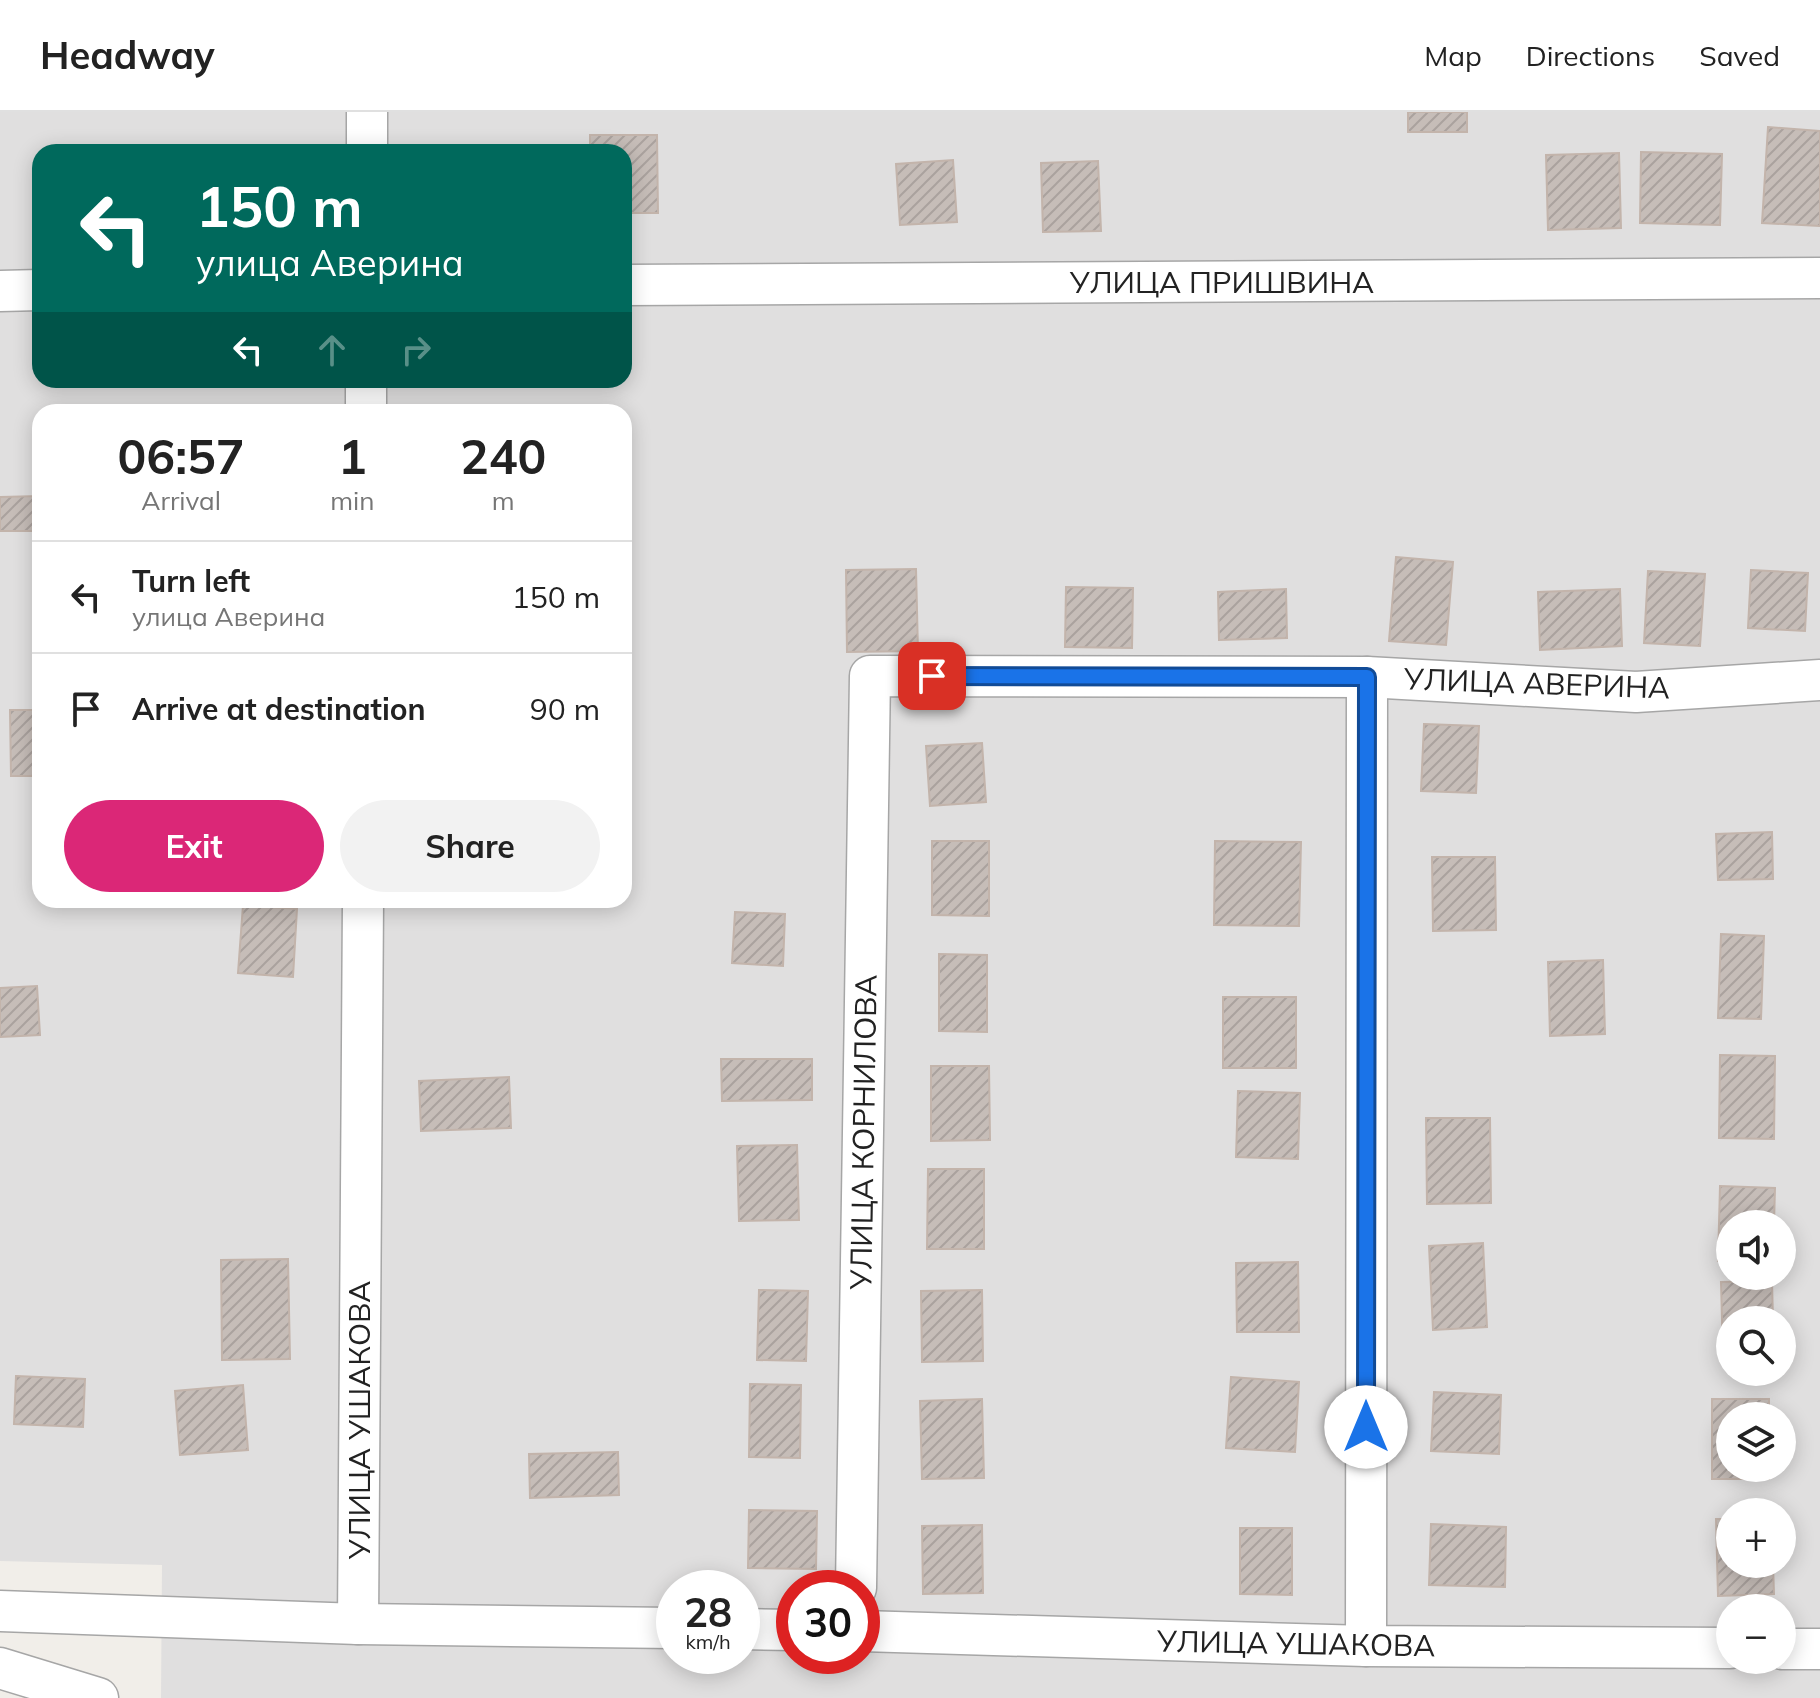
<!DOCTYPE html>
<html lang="en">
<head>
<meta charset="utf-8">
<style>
	body { margin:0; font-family:Mulish,sans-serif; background:#f2f2f2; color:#222; height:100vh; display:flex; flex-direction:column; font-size:30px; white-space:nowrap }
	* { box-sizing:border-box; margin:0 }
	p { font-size:26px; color:#767676 }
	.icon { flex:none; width:44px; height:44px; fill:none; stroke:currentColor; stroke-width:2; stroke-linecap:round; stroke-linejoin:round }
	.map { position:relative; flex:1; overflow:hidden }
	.sheet { position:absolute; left:32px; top:292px; width:600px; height:504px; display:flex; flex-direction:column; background:#fff; border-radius:24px; box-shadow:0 4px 20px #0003 }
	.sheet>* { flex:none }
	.guide { position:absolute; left:32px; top:32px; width:600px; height:244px; border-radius:24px; box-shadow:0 4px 20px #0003; background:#00695c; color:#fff; overflow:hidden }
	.controls { position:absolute; left:1716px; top:1098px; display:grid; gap:16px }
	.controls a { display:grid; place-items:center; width:80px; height:80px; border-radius:50%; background:#fff; box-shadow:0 4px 20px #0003; font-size:40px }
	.speed { position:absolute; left:656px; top:1458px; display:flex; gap:16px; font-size:40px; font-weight:700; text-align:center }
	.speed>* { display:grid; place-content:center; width:104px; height:104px; border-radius:50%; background:#fff; box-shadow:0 4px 20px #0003; line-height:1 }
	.speed small { font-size:20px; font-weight:400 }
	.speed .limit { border:12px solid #d22; background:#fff; color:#111 }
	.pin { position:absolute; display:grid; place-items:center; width:68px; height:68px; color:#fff; margin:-34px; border-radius:16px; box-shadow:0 4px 12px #0006 }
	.me { position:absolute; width:88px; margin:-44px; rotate:0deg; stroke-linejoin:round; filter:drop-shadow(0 0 6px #0008) }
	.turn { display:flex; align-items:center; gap:28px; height:168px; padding:0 32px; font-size:36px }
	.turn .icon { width:104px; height:104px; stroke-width:2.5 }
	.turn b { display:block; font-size:56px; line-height:68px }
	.lanes { display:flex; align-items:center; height:76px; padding:0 32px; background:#0003; justify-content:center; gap:40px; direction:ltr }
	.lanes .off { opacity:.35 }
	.eta { display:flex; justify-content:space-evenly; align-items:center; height:136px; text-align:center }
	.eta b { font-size:48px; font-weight:700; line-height:56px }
	.cta { display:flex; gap:16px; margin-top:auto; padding:16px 32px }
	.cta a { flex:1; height:92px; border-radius:48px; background:#db2777; color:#fff; font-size:32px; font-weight:700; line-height:92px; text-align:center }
	.cta a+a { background:#f2f2f2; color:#222 }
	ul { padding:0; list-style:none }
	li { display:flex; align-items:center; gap:24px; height:112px; padding:0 32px; border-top:2px solid #e0e0e0 }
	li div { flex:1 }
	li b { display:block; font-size:30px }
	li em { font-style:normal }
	header { display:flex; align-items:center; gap:48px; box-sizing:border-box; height:112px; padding:0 40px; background:#fff; border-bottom:2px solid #e0e0e0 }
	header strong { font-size:38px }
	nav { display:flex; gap:44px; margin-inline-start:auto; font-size:28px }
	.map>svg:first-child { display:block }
	.residential { fill:#e0dfdf; fill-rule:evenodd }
	.building { fill:url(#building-hatch); stroke:#c3b4ab; stroke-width:2 }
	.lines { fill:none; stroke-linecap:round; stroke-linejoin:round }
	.minor-casing { stroke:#a6a6a6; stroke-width:43 }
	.minor { stroke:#fff; stroke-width:40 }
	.route-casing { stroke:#114b97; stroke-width:20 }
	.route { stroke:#1a73e8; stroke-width:14 }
	.labels { text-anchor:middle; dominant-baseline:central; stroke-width:6; stroke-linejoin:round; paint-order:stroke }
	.street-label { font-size:30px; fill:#222; stroke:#fff }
</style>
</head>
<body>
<header>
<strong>Headway</strong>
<nav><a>Map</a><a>Directions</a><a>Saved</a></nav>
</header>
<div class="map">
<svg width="1820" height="1586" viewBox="0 0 1820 1586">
	<defs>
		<pattern id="building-hatch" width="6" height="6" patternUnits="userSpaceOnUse" patternTransform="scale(2)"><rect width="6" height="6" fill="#c6bdb8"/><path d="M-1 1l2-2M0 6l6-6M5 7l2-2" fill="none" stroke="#aaa29e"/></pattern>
	</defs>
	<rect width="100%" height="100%" fill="#f1eee9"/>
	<path class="residential" d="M0,0H1820V1586H161L162,1453L0,1449ZM40,40H624V268H40ZM40,300H624V788H40ZM1730,1112H1782V1164H1730ZM1730,1208H1782V1260H1730ZM1730,1304H1782V1356H1730ZM1730,1400H1782V1452H1730ZM674,1476H742V1544H674ZM794,1476H862V1544H794ZM1730,1496H1782V1548H1730Z"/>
	<g class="building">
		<rect x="1408" y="0" width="59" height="20"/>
		<path d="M1768,15L1820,19V114L1762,111Z"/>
		<path d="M590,23H657L658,101H624V40H590Z"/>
		<path d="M1641,40L1722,42L1720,113L1640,111Z"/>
		<path d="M1619,41L1621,116L1548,118L1546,43Z"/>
		<path d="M953,48L957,110L900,113L896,52Z"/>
		<path d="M1098,49L1101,119L1043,120L1041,51Z"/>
		<path d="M40,384V419H0V385Z"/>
		<path d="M1396,445L1453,450L1446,533L1389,529Z"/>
		<path d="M916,457L918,539L847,540L846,458Z"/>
		<path d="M1751,458L1808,461L1805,519L1748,516Z"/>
		<path d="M1648,459L1705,462L1700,534L1644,531Z"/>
		<path d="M1066,475L1133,476L1132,536L1065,535Z"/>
		<path d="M1286,477L1287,526L1219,528L1218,480Z"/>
		<path d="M1620,477L1622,534L1540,538L1538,480Z"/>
		<path d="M10,598H40V664H11Z"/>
		<path d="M1424,612L1479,614L1476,681L1421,679Z"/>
		<path d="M982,631L986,690L930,694L926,634Z"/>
		<path d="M1772,720L1773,767L1718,768L1716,722Z"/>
		<path d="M932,729H989V804L932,803Z"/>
		<path d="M1215,729L1301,730L1299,814L1214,813Z"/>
		<path d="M1432,745H1495L1496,818L1433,819Z"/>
		<path d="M243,793L297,797L293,865L238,861Z"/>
		<path d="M735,800L785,802L783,854L732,851Z"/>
		<path d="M1721,822L1764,824L1761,907L1718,906Z"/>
		<path d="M939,842L987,843V920L939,919Z"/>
		<path d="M1603,848L1605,922L1550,924L1548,850Z"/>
		<path d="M37,874L40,923L0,925V876Z"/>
		<rect x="1223" y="885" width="73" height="71"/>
		<path d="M1720,943L1775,944L1774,1027L1719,1026Z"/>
		<path d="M721,947H812V988L722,989Z"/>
		<path d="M931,954H989L990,1028L931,1029Z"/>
		<path d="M509,965L511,1016L421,1019L419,969Z"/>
		<path d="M1238,979L1300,981L1298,1047L1236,1045Z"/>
		<path d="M1426,1006H1490L1491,1091L1427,1092Z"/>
		<path d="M797,1033L799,1108L739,1109L737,1034Z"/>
		<path d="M928,1057H984V1137H927Z"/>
		<path d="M1720,1074L1775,1076L1774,1112H1730V1149H1718Z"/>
		<path d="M1483,1131L1487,1215L1433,1218L1429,1134Z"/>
		<path d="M288,1147L290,1247L222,1248L221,1148Z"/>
		<path d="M1298,1150L1299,1220H1237L1236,1151Z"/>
		<path d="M1772,1169L1773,1208H1730V1245H1723L1721,1170Z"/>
		<path d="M759,1178L808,1179L806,1249L757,1248Z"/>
		<path d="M982,1178L983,1249L922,1250L921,1179Z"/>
		<path d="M16,1264L85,1267L83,1315L14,1312Z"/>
		<path d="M1231,1265L1299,1270L1295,1340L1226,1336Z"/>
		<path d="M750,1272L801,1273L800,1346L749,1345Z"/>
		<path d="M243,1273L248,1338L180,1343L175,1279Z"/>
		<path d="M1434,1280L1501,1283L1499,1342L1431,1339Z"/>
		<path d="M982,1287L984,1366L922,1367L920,1289Z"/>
		<path d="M1712,1287H1769V1304H1730V1356H1769V1367H1712Z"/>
		<path d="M618,1340L619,1383L530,1386L529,1342Z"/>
		<path d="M749,1398L817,1399L816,1457L748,1456Z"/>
		<path d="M1716,1407H1730V1452H1773L1774,1482L1718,1484Z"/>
		<path d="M1431,1412L1506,1415L1505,1475L1429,1473Z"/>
		<path d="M982,1413L983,1481L923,1482L922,1414Z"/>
		<path d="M1240,1416H1292V1483L1240,1482Z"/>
	</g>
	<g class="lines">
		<g class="minor-casing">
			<g id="minor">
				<path d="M367,40V0"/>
				<path d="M624,173L1820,166"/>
				<path d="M0,179L40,178"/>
				<path d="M366,300V268"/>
				<path d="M856,1476L870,564L1367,565L1636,580L1820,568"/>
				<path d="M0,1499L358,1512L674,1516"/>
				<path d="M358,1512L363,788"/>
				<path d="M742,1517L794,1518"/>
				<path d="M862,1519L1366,1534L1730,1536"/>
				<path d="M1366,1534L1367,565"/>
				<path d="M1782,1537H1820"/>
				<path d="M0,1556L98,1586"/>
			</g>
		</g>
		<use href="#minor" class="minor"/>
	</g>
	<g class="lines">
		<g class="route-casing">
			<path id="route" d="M932,564L1367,565L1366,1315"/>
		</g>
		<use href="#route" class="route"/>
	</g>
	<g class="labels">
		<g class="street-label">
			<text x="1222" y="170">УЛИЦА ПРИШВИНА</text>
			<text transform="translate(1537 571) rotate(2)">УЛИЦА АВЕРИНА</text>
			<text transform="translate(863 1020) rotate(-89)">УЛИЦА КОРНИЛОВА</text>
			<text transform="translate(359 1308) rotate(-90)">УЛИЦА УШАКОВА</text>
			<text transform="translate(1296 1531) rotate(1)">УЛИЦА УШАКОВА</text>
		</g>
	</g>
</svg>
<div class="controls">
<a><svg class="icon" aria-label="sound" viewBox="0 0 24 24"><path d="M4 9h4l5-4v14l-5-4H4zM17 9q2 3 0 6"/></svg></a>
<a><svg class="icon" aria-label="search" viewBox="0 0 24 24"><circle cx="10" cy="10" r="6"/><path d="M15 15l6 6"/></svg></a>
<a><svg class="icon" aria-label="layers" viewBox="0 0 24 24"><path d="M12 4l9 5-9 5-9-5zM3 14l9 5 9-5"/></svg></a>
<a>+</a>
<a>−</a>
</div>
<div class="speed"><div>28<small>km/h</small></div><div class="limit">30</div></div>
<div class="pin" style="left:932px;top:564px;background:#d93025"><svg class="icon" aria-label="arrive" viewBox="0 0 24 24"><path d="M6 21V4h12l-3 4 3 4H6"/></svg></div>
<svg class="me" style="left:1366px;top:1315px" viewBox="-20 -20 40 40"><circle r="19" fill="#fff"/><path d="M0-13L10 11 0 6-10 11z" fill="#1a73e8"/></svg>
<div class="guide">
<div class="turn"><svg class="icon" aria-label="left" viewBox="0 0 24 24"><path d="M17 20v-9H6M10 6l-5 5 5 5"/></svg><div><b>150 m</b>улица Аверина</div></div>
<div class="lanes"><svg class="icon" aria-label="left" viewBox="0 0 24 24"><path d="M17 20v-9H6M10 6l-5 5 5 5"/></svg><svg class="icon off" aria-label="ahead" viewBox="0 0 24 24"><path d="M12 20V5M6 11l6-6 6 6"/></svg><svg class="icon off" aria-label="right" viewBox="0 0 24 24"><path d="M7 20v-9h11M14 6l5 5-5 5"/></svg></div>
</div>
<section class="sheet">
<div class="eta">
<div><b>06:57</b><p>Arrival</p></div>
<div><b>1</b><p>min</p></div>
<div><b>240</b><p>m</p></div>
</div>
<ul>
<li><svg class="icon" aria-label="left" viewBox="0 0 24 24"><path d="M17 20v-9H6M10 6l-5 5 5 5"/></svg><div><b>Turn left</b><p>улица Аверина</p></div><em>150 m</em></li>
<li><svg class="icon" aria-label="arrive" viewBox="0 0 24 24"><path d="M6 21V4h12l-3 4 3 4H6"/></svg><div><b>Arrive at destination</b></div><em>90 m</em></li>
</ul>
<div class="cta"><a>Exit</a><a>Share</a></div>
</section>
</div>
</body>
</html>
